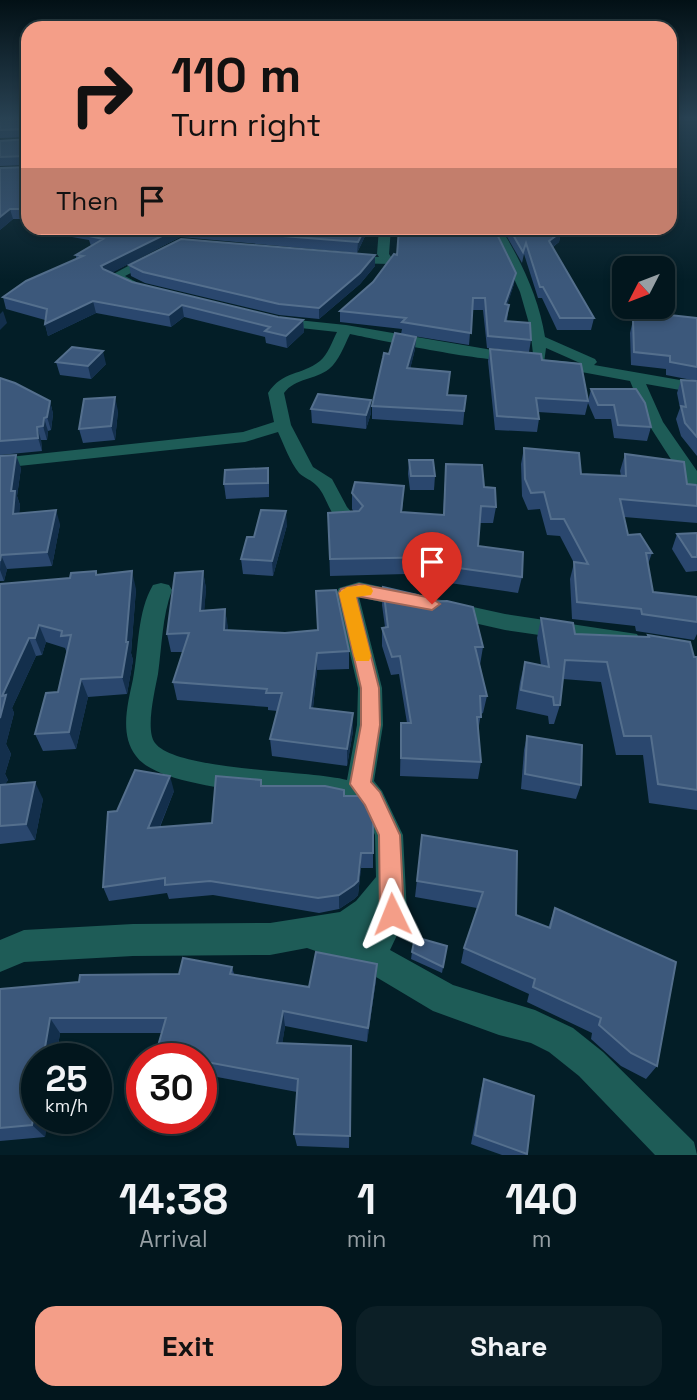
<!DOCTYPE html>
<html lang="en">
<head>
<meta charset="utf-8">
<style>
	body { margin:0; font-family:"Space Grotesk",sans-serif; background:#0c1f26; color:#f1f3f6; height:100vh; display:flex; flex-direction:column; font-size:26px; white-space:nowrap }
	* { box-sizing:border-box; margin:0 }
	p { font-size:23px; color:#969fa4 }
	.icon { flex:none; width:38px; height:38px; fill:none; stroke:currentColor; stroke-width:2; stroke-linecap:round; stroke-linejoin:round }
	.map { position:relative; height:1155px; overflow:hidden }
	.sheet { display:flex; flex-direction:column; background:#02161d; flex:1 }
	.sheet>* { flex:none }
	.banner { position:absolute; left:21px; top:21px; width:656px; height:214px; border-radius:21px; box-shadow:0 4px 10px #0003,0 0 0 2px #23353b; background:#f49e88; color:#111; overflow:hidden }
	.needle { width:46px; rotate:228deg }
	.controls { position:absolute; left:612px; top:256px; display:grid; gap:14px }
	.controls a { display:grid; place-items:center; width:63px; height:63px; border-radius:14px; background:#02161d; box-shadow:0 4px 10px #0003,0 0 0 2px #23353b; font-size:35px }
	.speed { position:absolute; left:21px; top:1043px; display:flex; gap:14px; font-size:35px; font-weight:700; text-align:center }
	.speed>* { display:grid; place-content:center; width:91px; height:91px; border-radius:50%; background:#02161d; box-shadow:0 4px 10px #0003,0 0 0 2px #23353b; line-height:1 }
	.speed small { font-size:18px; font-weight:400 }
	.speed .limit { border:10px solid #d22; background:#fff; color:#111 }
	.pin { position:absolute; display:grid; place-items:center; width:60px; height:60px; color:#fff; margin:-72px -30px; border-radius:50% 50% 50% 0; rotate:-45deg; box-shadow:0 0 7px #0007 }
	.pin .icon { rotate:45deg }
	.me { position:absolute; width:77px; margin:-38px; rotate:358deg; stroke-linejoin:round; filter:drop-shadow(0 0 5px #0008) }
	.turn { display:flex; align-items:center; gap:24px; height:147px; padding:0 35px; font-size:32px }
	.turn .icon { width:91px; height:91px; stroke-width:2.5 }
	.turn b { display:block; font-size:49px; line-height:60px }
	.then { display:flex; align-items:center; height:66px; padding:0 35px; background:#0003; gap:14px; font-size:26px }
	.eta { display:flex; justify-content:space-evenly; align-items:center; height:119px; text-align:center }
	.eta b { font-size:42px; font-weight:800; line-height:49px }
	.action { display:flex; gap:14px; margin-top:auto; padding:14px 35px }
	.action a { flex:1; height:80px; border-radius:21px; background:#f49e88; color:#111; font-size:28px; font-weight:800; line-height:80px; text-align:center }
	.action a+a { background:#0c1f26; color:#f1f3f6 }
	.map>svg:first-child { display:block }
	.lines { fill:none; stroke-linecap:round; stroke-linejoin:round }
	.minor { fill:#1e5c57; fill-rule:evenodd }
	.wall { fill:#2a476e }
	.shaded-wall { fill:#132f4c }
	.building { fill:#3c587b; stroke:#546f8d; stroke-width:2 }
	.route { fill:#f49e88; stroke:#9f6758; stroke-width:2 }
	.slow { fill:#f59e0b }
</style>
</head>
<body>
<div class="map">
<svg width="697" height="1155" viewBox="0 0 697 1155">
	<rect width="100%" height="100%" fill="#031e27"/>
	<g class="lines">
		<g class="minor">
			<path d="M379,228H391L389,254L394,261L392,264L342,263L340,260L346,256L379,257L377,254Z"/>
			<path d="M491,228H501C521,261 539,298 545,337L595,359L597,362L594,365L697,383V393L646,384L663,422L697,471V491L690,489L647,422L630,381L549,366L547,363L549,360L580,363L546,348L544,363H534L530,327L520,292Z"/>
			<path d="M154,252L158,253V259L125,276L136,282V288H126L106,278Z"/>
			<path d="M278,318L346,325L516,354L523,358C512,369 375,339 350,334C344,346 339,361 329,369C315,380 295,378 284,393L291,425L313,467L332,479L347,507L360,522L357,526C332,533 330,499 317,486C312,480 304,478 299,473C290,462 284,445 278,432L245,442L0,468V458L243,432L274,422L268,393C283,370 301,376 320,361C328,354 332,342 337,332L273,325L271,322Z"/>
			<path d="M359,582L505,614L637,634L640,640L637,646L629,648L505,630L359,597L382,688L383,725L374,781L382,791L403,835L407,914L390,950L453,985L535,1010L573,1028L603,1052L694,1142L697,1155H655L579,1076L549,1052L531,1043L499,1035L433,1011L356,965L307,948L270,955L133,956L24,962L0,972V940L24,930L133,924L270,923L340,912L356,901L376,877L375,835L363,809C351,805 339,801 326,799C285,794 160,790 136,756C119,734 128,703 133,679C139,648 137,612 153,585L161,583L169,585L172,590C162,617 162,646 158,674C155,690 145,730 155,743C176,771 309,770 347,780L357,725L358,688L336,593L339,588Z"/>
		</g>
	</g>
	<g class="wall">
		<path d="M0,119H28V219H13L0,230L28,165L0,166V141L28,139V137L0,138Z"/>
		<path d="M67,228H369L357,253L180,237L111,273L132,282L278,317L303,320L304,332L287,348L266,343L265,337L184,317L171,327L96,313L48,336L45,324V320L6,309L3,297L76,259V255L91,246L89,240L72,237L70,230L68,229Z"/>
		<path d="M395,228H494L514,284L507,304L509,305L507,321L531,340L529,352L487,348L483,310H472L469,345L401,334L402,329L340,322V311L373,282L397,255L399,231H395Z"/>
		<path d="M502,228H558L561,232L559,242L553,247L594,318L591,330H557L542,298H538L524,254L522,263Z"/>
		<path d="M375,255V266L360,284L319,319L279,315L145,283L131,276L129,265Z"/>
		<path d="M651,313L697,318V381L666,375V369L631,365L630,333L633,320L649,319Z"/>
		<path d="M416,337L415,349L410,369L447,395L466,396L463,425L372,419V406L389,354Z"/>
		<path d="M490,349L542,360L588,401L591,389L651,427L647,441L614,438L611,419H595L588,403L585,415L538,412L539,419L537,432L495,430L488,361Z"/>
		<path d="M56,362L106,364L91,379L60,375Z"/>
		<path d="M0,378L50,401L53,414L51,430L48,431L47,440H41L42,451L0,455Z"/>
		<path d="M681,380L697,381V456L681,436L676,419L680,408L677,393Z"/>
		<path d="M311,409L371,413L366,429L312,423Z"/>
		<path d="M118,411L115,440L83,443L79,429Z"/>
		<path d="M524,448L581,474L621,476L620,471L625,454L687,484L697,486V523L624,517L628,535L652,553L648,564L653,592L697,597V634L694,640L636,631L635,626L572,619L570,579L574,563L560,536L547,535L540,509L528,510L522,496L521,464Z"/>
		<path d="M0,456L21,468L17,496L20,505L19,513L60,524L52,566L7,569L4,581H0Z"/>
		<path d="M409,460L435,476L434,490H410L408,474Z"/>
		<path d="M446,464L484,487L496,507L493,523H480L478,546L522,577L518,593L443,582L444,573L330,576L328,513L354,512L352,509V493L403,502L402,512L443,515Z"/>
		<path d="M269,483V497L226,499L224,484Z"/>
		<path d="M287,525L273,576L243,574L241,559L254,537Z"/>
		<path d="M697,533V571L686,572L672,549L677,534Z"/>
		<path d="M96,571L97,574L136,589L131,653L133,660L127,694L88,697L76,749L43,751L35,734L58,692L67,653L65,648L46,642L42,655L36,656L12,708L14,713L6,744L11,754L5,774L8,780L5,784L43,799L35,840L0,844V584L70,578Z"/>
		<path d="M203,571L206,589L204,610L225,609L228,631L349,651V669L317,670L313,708L353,731L347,766L272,756L270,739L277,711L268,710V707L177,700L173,682L183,652H171L167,634Z"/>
		<path d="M383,587L419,602L483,647L480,665L487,696L483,713L481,714L478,731L481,762L478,779L400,776L401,723H407L399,674L391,675L382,646V628L385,627L382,605Z"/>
		<path d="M541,618L575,634L647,637L648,635L697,657V810L649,803L643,755H616L601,682L563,679L560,705L554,724H549L548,716L516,709L520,682L525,662L541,665L537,638Z"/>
		<path d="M527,736L581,785L576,799L521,789L524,750Z"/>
		<path d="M261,780L262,786L344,796L373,853V868H361L358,895L354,899L339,909L319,913L213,895L169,899L167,893L109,901L103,887L117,811L174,791L160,827L212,823Z"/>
		<path d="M422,835L516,915L548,928L555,908L657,1066L646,1079L621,1066L591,1039L592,1033L527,1002L529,994L461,963L464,948L477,908L415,897Z"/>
		<path d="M447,946L442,973L411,959L412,952Z"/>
		<path d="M377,964L376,980L367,1042L285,1026L282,1044L351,1046L349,1148L297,1146L294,1134L297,1092L201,1074V1059H159L156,1053L162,1033H60L56,1059H37V1118H47L45,1137L0,1141V989L179,974L232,967L234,974L309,987Z"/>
		<path d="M484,1079L527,1154L526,1155H502L471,1144L481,1090Z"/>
	</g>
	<g class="shaded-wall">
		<path d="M10,209L13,219L0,230V217Z"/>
		<path d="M179,228L180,237L104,277L101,266Z"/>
		<path d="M365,228H369L357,253L358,242Z"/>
		<path d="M561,232L559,242L547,251L549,241Z"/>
		<path d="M375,255V266L360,284L319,319V308Z"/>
		<path d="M516,273L514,284L504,316L505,304Z"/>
		<path d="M93,301L96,313L48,336L45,324Z"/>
		<path d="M182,305L184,317L171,327L169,315Z"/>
		<path d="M3,311L7,323L0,330V314Z"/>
		<path d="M303,320L304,332L287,348L286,336Z"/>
		<path d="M416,337L415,349L407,381V368Z"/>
		<path d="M103,351L106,364L91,379L88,366Z"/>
		<path d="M115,397L118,411L115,440L111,426Z"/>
		<path d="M371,400V413L366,429V415Z"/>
		<path d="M50,401L53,414L51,430L47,417Z"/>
		<path d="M44,418L48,431L47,440L43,426Z"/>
		<path d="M37,427L41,440L42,451L38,438Z"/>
		<path d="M16,455L21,468L17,496L20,505L18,528L13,514L11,491Z"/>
		<path d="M56,510L60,524L52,566L47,552Z"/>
		<path d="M286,511L287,525L273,576L272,561Z"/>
		<path d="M1,555L7,569L4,581L0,570Z"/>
		<path d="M132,571L136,589L131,653L133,660L127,694L122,677L126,642Z"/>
		<path d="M203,571L206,589L203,628L200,611Z"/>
		<path d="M225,609L228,627L227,648L224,630Z"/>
		<path d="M39,625L46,642L42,655L35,638Z"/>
		<path d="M29,638L36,656L12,708L14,713L6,744L11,754L5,774L8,780L0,793V718L2,696Z"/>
		<path d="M317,653V670L311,725L310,708Z"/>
		<path d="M81,679L88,697L76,749L69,732Z"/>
		<path d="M353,713V731L347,766V749Z"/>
		<path d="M170,776L174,791L153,843L148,828Z"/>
		<path d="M35,782L43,799L35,840L26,824Z"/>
		<path d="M361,853V868L358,895L354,899L339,909V895Z"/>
		<path d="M377,964L376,980L367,1042L368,1028Z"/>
		<path d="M283,1011L285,1026L280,1058L277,1043Z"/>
		<path d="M50,1018L60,1033L56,1059H43Z"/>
		<path d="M37,1098V1118H47L45,1137L32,1125Z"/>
	</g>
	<g class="building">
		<path d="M0,119H28V131L26,129L0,130Z"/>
		<path d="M28,137V159L26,156L0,157V141L28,139Z"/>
		<path d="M28,162V209H10L0,217V168L28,167Z"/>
		<path d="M72,228H178L101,266L103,269L132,282L278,317L303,320L286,336L265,331L270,327L182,305L169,315L93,301L45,324L47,309L3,297L26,281L83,256L76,255L103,239L89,236L98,232Z"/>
		<path d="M184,228H365L358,242Z"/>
		<path d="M399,228H494L516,273L505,304L509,305L505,321L530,323L531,340L488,336L485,298H473L471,333L402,322L406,318L340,311L373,282L394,254L397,255Z"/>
		<path d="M509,228H558L561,232L549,241L594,318H560L543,287H540L526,243L523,252Z"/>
		<path d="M181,239L375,255L360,273L319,308L279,304L143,272L129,265Z"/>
		<path d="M651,313L697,318V367L670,362V356L634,352L633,320L658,319Z"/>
		<path d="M395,333L416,337L407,368L450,372L447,395L466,396L464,411L372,406L383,358L384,353L389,354Z"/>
		<path d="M72,347L103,351L88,366L56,362Z"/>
		<path d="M490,349L541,354L542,360L581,364L588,401L536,398L539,419L497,416Z"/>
		<path d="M0,378L15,383L50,401L47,417L44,418L43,426L37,427L38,438L0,441Z"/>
		<path d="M681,380L697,381V437L685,423L681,406L686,407Z"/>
		<path d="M591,389H636L645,403L651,427L618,425L614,405H598Z"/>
		<path d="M318,394L371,400L366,415L311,409Z"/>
		<path d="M115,397L111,426L79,429L84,399Z"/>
		<path d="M524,448L579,453L581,474L626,476L625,454L684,462L687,484L696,485L697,486V506L620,499L628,535L640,534L652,553H646L653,592L697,597V622L642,614L641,609L577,602L574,562L588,564L564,519H551L544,492L531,493L525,479Z"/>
		<path d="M16,455L11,491H15L13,514L56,510L47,552L1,555L0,561V456Z"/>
		<path d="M409,460H433L435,476H411Z"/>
		<path d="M446,464L482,465L484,487L495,488L496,507L481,506L478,546L523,552L522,577L444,566L446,557L330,559L328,513L359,511L363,506L352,493L355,482L404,486L401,512L444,515Z"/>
		<path d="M268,468V483L224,484L225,470Z"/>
		<path d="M261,510L286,511L272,561L241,559L247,537H254Z"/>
		<path d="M697,533V557H692L677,534Z"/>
		<path d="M96,571V575L132,571L126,642H128L122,677L81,679L69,732L35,734L46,693L58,692L71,635L61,636L62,631L39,625L35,638H29L2,696L6,695L0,718V584L70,578L71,573Z"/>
		<path d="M203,571L200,611L225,609L224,630L285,633L318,630L316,591L336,590L349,651L317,653L310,708L353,713L347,749L270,739L282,693H266L267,689L173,682L189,633L167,634L175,573Z"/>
		<path d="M383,587L418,595L419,602L447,601L473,607L483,647H475L487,696H480L481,717H477L481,762L401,758V723H411L400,656L392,657L382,628L388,627Z"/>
		<path d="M541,618L573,623L575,634L649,637L648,635L690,642L694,657H697V790L658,784L651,736H624L607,662L565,660L560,705H554L553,697L521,690L525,662L549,667Z"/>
		<path d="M527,736L582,745L581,785L525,774Z"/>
		<path d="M135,770L170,776L148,828L212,823L216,776L261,780V786H325L344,790V796H361L373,820V853H361L358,881L354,885L339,895L318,898L210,881L165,885V878L103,887L108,812L117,811Z"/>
		<path d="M35,782L26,824L0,826V785Z"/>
		<path d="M422,835L517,851L516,915L550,928L555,908L676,962L657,1066L631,1053L599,1025L601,1018L533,987L535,979L464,948L483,892L417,881Z"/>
		<path d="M415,937L447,946L443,967L412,952Z"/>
		<path d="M316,952L377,964L368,1028L283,1011L277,1043L351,1046L350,1136L294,1134L298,1079L201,1061V1059H189L156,1053L166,1018H50L43,1059H37V1098L32,1125L0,1128V989L79,982L80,975L179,974L183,958L232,967L230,974L309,987Z"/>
		<path d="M484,1079L534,1096L527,1154L475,1135Z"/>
	</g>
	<linearGradient id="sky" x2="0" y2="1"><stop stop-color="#021015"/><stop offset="0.42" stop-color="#284152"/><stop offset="1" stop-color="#284152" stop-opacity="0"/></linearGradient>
	<rect width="697" height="281" fill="url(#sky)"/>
	<path class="route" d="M359,584L432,598L440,604L432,610L356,596L379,688L380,725L371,782L380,792L400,835L404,914L400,922L392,925L384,922L380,914L379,835L365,805L350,784L361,725V688L339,593L341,589Z"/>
	<path class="slow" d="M365,585L371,587L373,591L371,595L356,597L371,656L369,661H356L354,656L339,593L347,587Z"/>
</svg>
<div class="controls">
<a><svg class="needle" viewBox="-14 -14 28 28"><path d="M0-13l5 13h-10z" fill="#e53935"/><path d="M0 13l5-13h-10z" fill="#969fa4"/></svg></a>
</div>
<div class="speed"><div>25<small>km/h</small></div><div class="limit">30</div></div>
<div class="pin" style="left:432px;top:604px;background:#d93025"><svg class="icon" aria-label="arrive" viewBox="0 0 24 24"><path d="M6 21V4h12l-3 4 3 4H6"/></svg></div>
<svg class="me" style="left:392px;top:914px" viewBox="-20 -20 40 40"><path d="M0-17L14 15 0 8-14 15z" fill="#f49e88" stroke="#fff" stroke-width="4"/></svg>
<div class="banner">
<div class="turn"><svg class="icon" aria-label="right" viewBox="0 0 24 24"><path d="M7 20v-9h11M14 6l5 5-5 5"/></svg><div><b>110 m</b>Turn right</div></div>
<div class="then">Then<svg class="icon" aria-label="arrive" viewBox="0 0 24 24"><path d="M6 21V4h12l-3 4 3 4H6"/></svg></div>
</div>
</div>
<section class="sheet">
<div class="eta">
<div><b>14:38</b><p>Arrival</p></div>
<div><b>1</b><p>min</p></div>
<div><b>140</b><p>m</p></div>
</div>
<div class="action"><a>Exit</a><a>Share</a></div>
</section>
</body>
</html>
